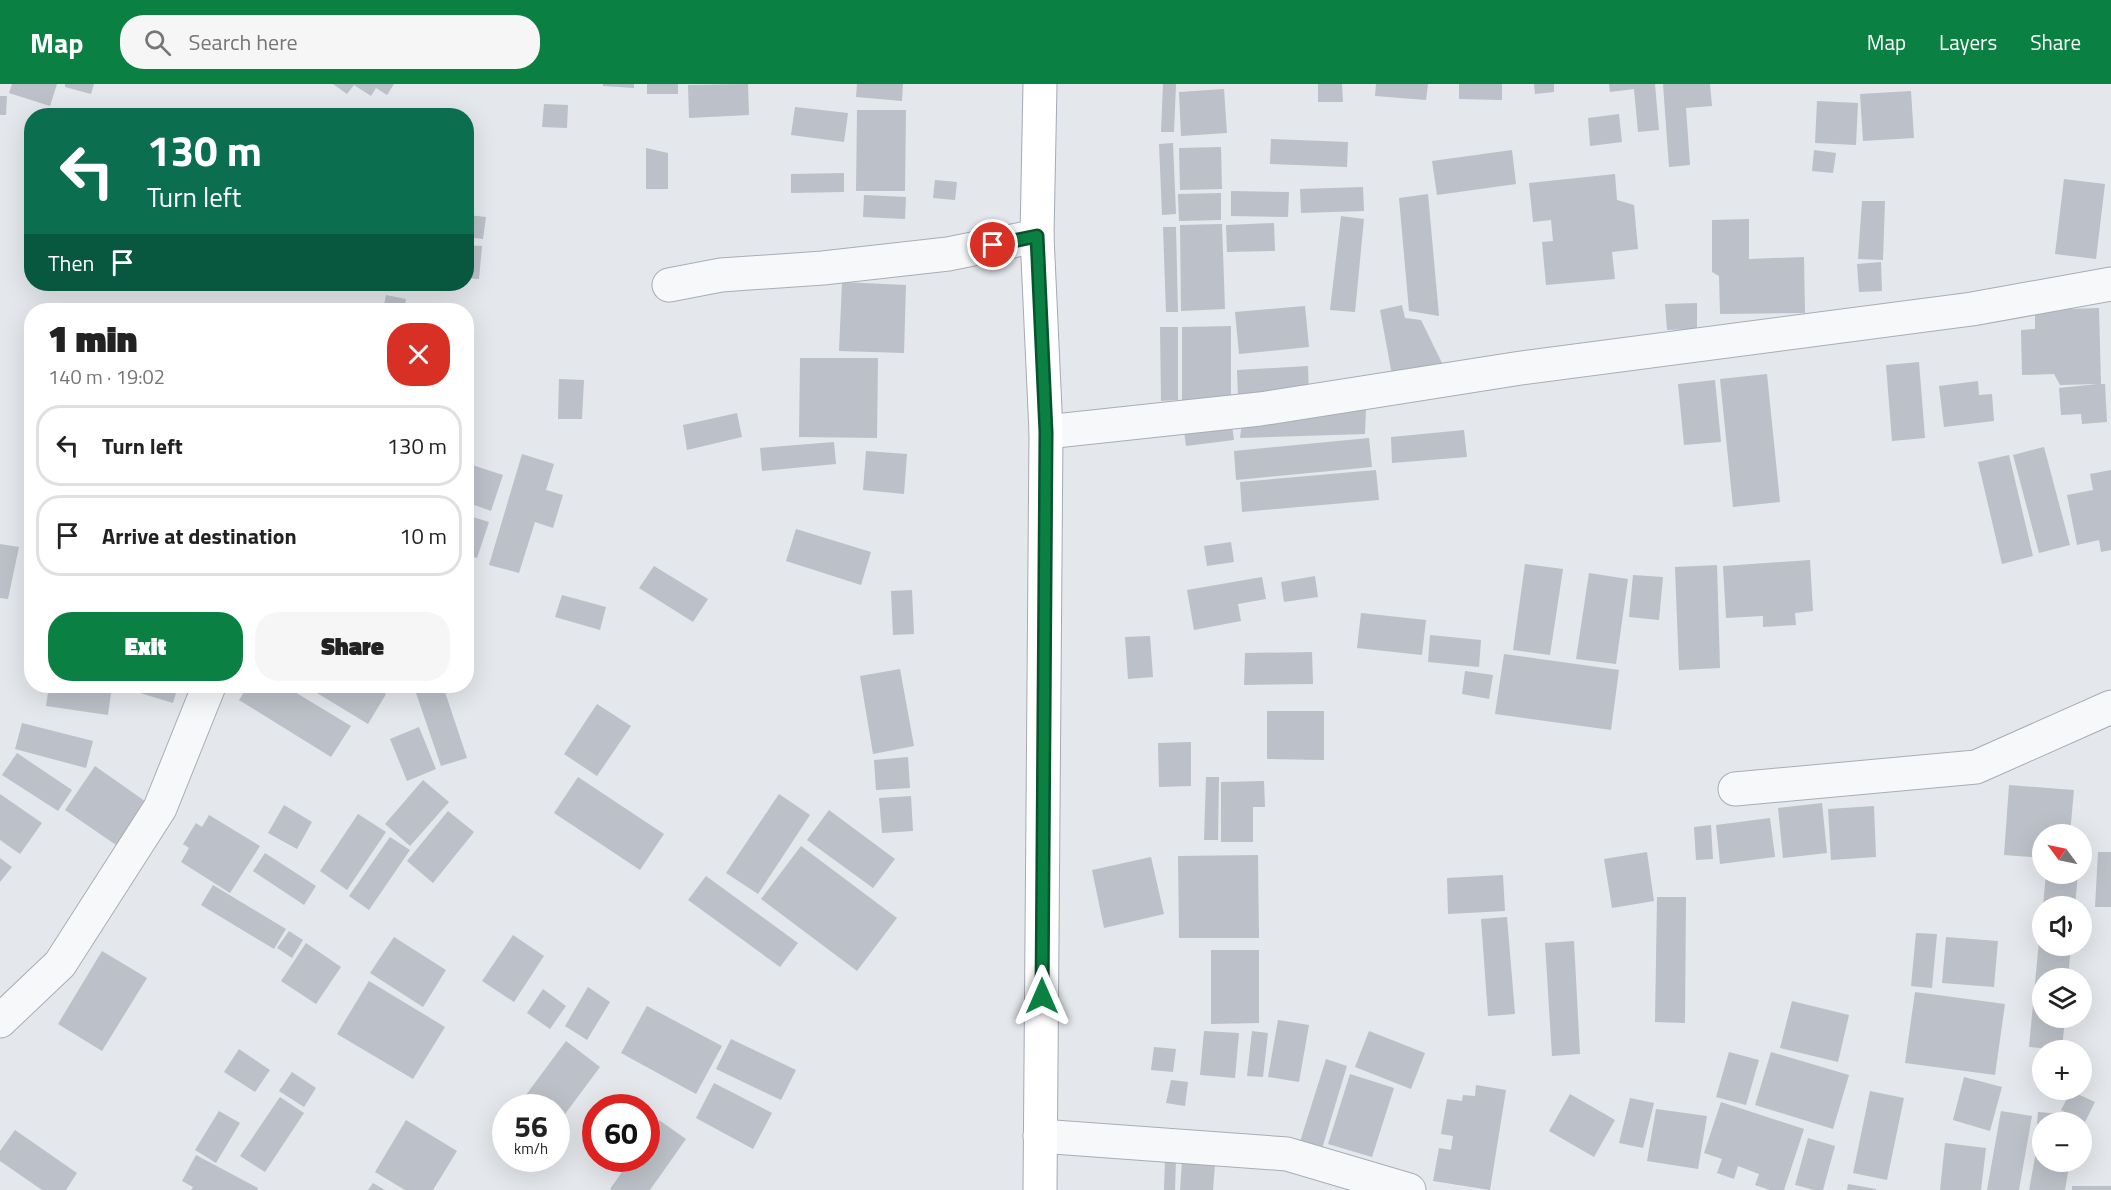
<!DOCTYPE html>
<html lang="en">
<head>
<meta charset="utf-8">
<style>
	body { margin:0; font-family:"Titillium Web",sans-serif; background:#f6f6f6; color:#222; height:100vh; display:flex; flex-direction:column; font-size:22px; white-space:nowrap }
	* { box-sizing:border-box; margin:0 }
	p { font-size:20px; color:#767676 }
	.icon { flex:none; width:33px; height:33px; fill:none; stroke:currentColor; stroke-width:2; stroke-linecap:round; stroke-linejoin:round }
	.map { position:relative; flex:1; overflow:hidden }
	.drawer { position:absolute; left:24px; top:219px; width:450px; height:390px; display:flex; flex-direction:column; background:#fff; border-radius:24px; box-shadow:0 6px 24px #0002 }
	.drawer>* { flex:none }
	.hud { position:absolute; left:24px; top:24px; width:450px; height:183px; border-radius:24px; box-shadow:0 6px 24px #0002; background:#0b6e4f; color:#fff; overflow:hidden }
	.needle { width:39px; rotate:303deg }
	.buttons { position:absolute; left:2032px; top:740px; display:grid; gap:12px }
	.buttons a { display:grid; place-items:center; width:60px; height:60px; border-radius:50%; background:#fff; box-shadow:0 6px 24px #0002; font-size:30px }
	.speed { position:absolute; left:492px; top:1010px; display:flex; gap:12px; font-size:30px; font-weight:700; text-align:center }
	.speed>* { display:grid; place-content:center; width:78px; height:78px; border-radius:50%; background:#fff; box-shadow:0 6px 24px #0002; line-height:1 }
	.speed small { font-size:15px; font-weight:400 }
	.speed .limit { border:9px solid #d22; background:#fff; color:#111 }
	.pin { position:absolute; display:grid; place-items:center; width:51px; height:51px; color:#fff; margin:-26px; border:3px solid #fff; border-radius:50%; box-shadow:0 2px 6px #0007 }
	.me { position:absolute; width:66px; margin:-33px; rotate:0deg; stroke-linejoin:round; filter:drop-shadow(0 0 4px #0008) }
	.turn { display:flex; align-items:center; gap:21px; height:126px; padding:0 24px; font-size:27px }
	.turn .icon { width:78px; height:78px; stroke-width:2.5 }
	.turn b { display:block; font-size:42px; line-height:51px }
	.then { display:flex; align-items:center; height:57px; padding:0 24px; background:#0003; gap:12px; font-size:22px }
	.round { display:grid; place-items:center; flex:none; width:63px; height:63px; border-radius:24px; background:#f6f6f6 }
	.head { display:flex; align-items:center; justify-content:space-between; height:102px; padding:0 24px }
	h1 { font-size:36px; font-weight:800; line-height:45px }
	.primary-button { display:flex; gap:12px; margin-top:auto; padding:12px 24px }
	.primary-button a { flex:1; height:69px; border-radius:24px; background:#0b8043; color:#fff; font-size:24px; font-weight:800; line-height:69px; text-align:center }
	.primary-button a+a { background:#f6f6f6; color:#222 }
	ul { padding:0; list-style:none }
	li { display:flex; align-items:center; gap:18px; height:81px; margin:0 12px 9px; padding:0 12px; border:3px solid #e0e0e0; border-radius:24px }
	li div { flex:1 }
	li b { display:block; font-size:22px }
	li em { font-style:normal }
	header { display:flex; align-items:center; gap:36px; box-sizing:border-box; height:84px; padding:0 30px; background:#0b8043; color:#fff }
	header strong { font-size:28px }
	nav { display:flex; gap:33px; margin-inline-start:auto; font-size:21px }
	.search { width:420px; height:54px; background:#f6f6f6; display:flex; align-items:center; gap:15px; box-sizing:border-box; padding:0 21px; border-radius:24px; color:#767676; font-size:22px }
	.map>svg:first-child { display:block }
	.building { fill:#bcc0c8 }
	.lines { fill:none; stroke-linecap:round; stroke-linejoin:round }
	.minor-casing { stroke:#a9adb5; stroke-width:35 }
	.primary-casing { stroke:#a4aab6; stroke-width:35 }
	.minor { stroke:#f7f8fa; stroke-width:33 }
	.primary { stroke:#fff; stroke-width:33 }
	.route-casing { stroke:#07532c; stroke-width:15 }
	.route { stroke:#0b8043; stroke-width:10 }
</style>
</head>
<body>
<header>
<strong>Map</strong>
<div class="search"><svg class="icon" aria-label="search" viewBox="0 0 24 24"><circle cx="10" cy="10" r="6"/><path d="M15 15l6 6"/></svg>Search here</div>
<nav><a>Map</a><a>Layers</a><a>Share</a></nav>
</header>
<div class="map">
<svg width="2111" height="1106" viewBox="0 0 2111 1106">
	<rect width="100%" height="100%" fill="#e4e7eb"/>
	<g class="building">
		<path d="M12,0H57L50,22L9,9Z"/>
		<path d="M65,0H94L91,10L65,3Z"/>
		<path d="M333,0H394L387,11L376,4L371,12L354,1L347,10Z"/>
		<path d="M603,0H634V4L603,2Z"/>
		<rect x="647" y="0" width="31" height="10"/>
		<path d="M748,0L749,31L689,34L688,1Z"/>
		<path d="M857,0H903L902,17L856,13Z"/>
		<path d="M1163,0H1176L1174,48H1161Z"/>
		<path d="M1318,0H1342L1343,18H1318Z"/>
		<path d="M1376,0H1428L1426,16L1375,12Z"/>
		<path d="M1459,0H1502V16L1459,15Z"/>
		<path d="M1534,0H1554V8L1535,10Z"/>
		<path d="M1609,0H1655L1659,46L1638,48L1634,5L1610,8Z"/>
		<path d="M1663,0H1710L1712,22L1686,24L1690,81L1669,83Z"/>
		<path d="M1224,5L1227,49L1181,52L1179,8Z"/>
		<path d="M1911,7L1914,54L1863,57L1860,10Z"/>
		<path d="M0,12H7L6,31H0Z"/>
		<path d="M1817,17L1858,19L1856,61L1815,59Z"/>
		<path d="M544,20L568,21L567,44L542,43Z"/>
		<path d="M795,23L848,29L844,58L791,51Z"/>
		<path d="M857,26H906L905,107H856Z"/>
		<path d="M1619,30L1622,58L1590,62L1588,34Z"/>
		<path d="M1271,55L1348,58L1347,83L1270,80Z"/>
		<path d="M1173,59L1176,130L1162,131L1159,60Z"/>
		<path d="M1221,63L1222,105L1180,106L1179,64Z"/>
		<path d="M646,64L668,69V105H646Z"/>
		<path d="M1512,66L1516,100L1437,111L1432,77Z"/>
		<path d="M1814,66L1836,69L1833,89L1812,87Z"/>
		<path d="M844,89V108L791,109V90Z"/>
		<path d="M1615,90L1617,116L1634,121L1638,165L1612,168L1615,195L1546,201L1542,158L1553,157L1551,136L1533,138L1529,99Z"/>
		<path d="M2064,95L2105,100L2096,175L2055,170Z"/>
		<path d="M935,96L957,98L955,116L933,114Z"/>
		<path d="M1363,103L1364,127L1301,129L1300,105Z"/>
		<path d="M1231,107L1289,108L1288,133L1231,132Z"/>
		<path d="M1221,109V136L1179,137L1178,110Z"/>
		<path d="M1428,110L1439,232L1409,227L1399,114Z"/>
		<path d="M864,111L906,113L905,135L863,133Z"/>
		<path d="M1862,117H1885L1883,176L1858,175Z"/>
		<path d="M468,131L486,133L483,155L466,153Z"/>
		<path d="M1341,132L1364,135L1355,228L1330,226Z"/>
		<path d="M1749,135V175L1804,173L1805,229L1720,230L1719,192L1712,188V136Z"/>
		<path d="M1274,139L1275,167L1227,168L1226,141Z"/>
		<path d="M1222,140L1225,225L1181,227L1180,141Z"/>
		<path d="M1163,143H1176L1178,228H1166Z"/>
		<path d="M466,161L482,162L479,195L466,194Z"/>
		<path d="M1881,178L1882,207L1859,208L1857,180Z"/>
		<path d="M842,198L906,201L904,269L839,267Z"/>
		<path d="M386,211L406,215L404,226H383Z"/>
		<path d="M1697,219V245L1667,246L1665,220Z"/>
		<path d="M1402,221L1405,234L1421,236L1443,281L1392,291L1380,226Z"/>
		<path d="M1305,222L1309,263L1239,270L1235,228Z"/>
		<path d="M2099,224L2101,300H2105L2107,338L2082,340L2081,330L2061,331L2059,304L2098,300L2060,301L2054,290L2022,291L2021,246L2035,245V226Z"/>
		<path d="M1231,242V315L1182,316V243Z"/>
		<path d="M1160,243H1178V316L1161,317Z"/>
		<path d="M800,274H878L877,354L799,353Z"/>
		<path d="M1919,278L1925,354L1892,357L1886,281Z"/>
		<path d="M1308,282L1309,311L1238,314L1237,286Z"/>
		<path d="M1767,290L1780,418L1733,423L1720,295Z"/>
		<path d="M559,295L584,296L582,335H558Z"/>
		<path d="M1715,296L1721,358L1684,361L1678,300Z"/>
		<path d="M1978,297L1979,311L1992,310L1994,337L1944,343L1939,302Z"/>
		<path d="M1366,325L1365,350L1240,354L1243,331Z"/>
		<path d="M737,329L742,353L687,366L683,341Z"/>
		<path d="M1231,333L1234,356L1186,362L1183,340Z"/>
		<path d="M1464,346L1467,373L1392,379L1391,353Z"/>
		<path d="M1369,354L1372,383L1236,396L1234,367Z"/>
		<path d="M834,358L836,380L762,387L760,364Z"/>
		<path d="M2044,363L2070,461L2039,469L2013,371Z"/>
		<path d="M866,367L907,370L904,410L863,406Z"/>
		<path d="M522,370L554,380L546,406L563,411L553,444L535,438L519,489L489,481Z"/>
		<path d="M2009,371L2033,472L2002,480L1978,378Z"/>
		<path d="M466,379L503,391L491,427L466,418Z"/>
		<path d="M1376,386L1379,416L1242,428L1240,398Z"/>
		<path d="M2111,386V466L2101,468L2099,456L2077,461L2067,411L2093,406L2090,390Z"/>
		<path d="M466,431L489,438L477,474L466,471Z"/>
		<path d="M796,445L871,468L861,501L786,477Z"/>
		<path d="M1231,458L1234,478L1207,482L1204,462Z"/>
		<path d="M0,460L19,463L8,515L0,514Z"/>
		<path d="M1810,476L1813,527L1795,529L1796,541L1763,543V532L1726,534L1723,482Z"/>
		<path d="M1525,480L1563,485L1550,571L1513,566Z"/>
		<path d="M1717,481L1720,584L1679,586L1675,483Z"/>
		<path d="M654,482L708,515L693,538L639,504Z"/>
		<path d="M1589,489L1628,495L1616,580L1576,575Z"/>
		<path d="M1633,491L1663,493L1659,536L1629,533Z"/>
		<path d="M1315,492L1318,513L1284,518L1281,498Z"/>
		<path d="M1262,493L1266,515L1238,520L1241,537L1194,546L1187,506Z"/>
		<path d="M912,506L914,550L893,551L891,507Z"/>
		<path d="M562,511L606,523L600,546L555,533Z"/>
		<path d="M1361,529L1426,536L1422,571L1357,564Z"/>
		<path d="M1430,551L1481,556L1479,583L1428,578Z"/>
		<path d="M1150,552L1153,593L1128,595L1125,553Z"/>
		<path d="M1312,568L1313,600L1244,601L1245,569Z"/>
		<path d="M1504,570L1619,586L1611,646L1495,630Z"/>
		<path d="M900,585L914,662L873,670L860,592Z"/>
		<path d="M1465,587L1493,591L1489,615L1462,610Z"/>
		<path d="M49,602H112L108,631L46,622Z"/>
		<path d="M117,602H178L173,619Z"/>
		<path d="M248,602H285L351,642L331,673L239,616Z"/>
		<path d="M315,602H372L386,610L368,640L312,606Z"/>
		<path d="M439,602H443L467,674L441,682L416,609Z"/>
		<path d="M597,620L631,642L597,692L564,670Z"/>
		<path d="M1267,627H1324V676L1267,675Z"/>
		<path d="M22,639L93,657L86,684L15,665Z"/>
		<path d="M419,643L436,685L407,697L390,655Z"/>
		<path d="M1191,658V702L1159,703L1158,659Z"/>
		<path d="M17,669L72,706L58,727L2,691Z"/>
		<path d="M908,673L910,704L876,706L874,676Z"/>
		<path d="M95,682L149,720L119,763L65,726Z"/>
		<path d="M578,693L664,750L640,786L554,729Z"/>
		<path d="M1206,693H1219L1218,756H1204Z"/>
		<path d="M423,696L449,718L410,762L385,740Z"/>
		<path d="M1264,697L1265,723H1253V758H1221V698Z"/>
		<path d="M2009,701L2074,706L2070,750H2043V774L2004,771Z"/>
		<path d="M0,710L42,739L20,770L0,756Z"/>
		<path d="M779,710L810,731L758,810L726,789Z"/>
		<path d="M911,712L913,747L882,749L879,714Z"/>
		<path d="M1822,719L1827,769L1783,774L1778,724Z"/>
		<path d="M284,721L312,738L297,765L268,749Z"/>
		<path d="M1874,722L1876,773L1831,776L1828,725Z"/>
		<path d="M829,726L895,775L873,804L807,756Z"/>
		<path d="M448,727L474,748L433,799L407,777Z"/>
		<path d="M358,730L386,748L347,806L320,787Z"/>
		<path d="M209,731L260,762L230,809L181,778L189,764L183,760L196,739L202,743Z"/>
		<path d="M1770,734L1775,773L1720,780L1716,741Z"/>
		<path d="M1711,741L1713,775L1696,776L1694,743Z"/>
		<path d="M390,753L410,766L369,826L349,812Z"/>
		<path d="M801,762L897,834L857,887L761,815Z"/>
		<path d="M1647,768L1654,817L1612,824L1604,775Z"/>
		<path d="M2098,768H2111V823H2095Z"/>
		<path d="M265,769L316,802L304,821L253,787Z"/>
		<path d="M1258,771L1259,854H1179L1178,772Z"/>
		<path d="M1151,773L1164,830L1104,844L1092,786Z"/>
		<path d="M0,774L12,783L0,798Z"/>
		<path d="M2046,789H2078L2075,822H2043Z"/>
		<path d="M1503,791L1505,827L1448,830L1447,794Z"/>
		<path d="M706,792L798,859L780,883L688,816Z"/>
		<path d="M213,801L286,845L274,865L201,821Z"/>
		<path d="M1657,813H1686L1685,939L1655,938Z"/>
		<path d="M1507,833L1515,930L1488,932L1481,835Z"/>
		<path d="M2041,836H2043V861H2071L2068,894H2043V933H2065L2062,966L2029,963Z"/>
		<path d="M289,847L303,856L292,874L277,864Z"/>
		<path d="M1916,849L1937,850L1932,904L1911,902Z"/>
		<path d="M513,851L544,872L514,918L482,897Z"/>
		<path d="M394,853L446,886L423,923L370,889Z"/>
		<path d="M1946,853L1998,857L1994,903L1942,899Z"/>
		<path d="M1574,857L1580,970L1552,972L1545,859Z"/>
		<path d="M306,859L341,883L316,920L281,897Z"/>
		<path d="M1211,866H1259V939L1211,940Z"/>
		<path d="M102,867L147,894L102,967L58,940Z"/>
		<path d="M369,897L445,943L413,995L337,950Z"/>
		<path d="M588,903L610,918L587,956L565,942Z"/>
		<path d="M543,905L566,922L550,945L527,929Z"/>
		<path d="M1915,908L2005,920L1995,991L1905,979Z"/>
		<path d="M1792,917L1849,931L1838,978L1780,964Z"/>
		<path d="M647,922L722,962L696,1010L621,969Z"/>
		<path d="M1278,936L1309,941L1299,998L1268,993Z"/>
		<path d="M1204,947L1239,949L1235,994L1200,991Z"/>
		<path d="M1252,947L1268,949L1263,993L1247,992Z"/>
		<path d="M1369,947L1425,969L1411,1005L1355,983Z"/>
		<path d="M731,955L796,986L781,1016L716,985Z"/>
		<path d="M566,957L600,983L556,1042V1023H517Z"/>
		<path d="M1154,963L1176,965L1173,988L1151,986Z"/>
		<path d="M239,965L270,986L255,1008L224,988Z"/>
		<path d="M1729,968L1759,976L1746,1021L1716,1013Z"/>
		<path d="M1771,968L1849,991L1833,1045L1755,1021Z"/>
		<path d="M1326,975L1347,982L1321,1068L1299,1061Z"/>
		<path d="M292,988L316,1004L304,1023L279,1007Z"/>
		<path d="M1350,990L1394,1004L1372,1073L1328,1060Z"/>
		<path d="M1964,993L2002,1003L1990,1047L1953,1036Z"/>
		<path d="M1171,996L1188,998L1185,1022L1166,1019Z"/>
		<path d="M714,999L772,1029L753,1065L696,1034Z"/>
		<path d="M1476,1001L1506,1006L1490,1106L1433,1097L1439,1064L1451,1066L1453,1052L1441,1050L1447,1015L1462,1017L1463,1011L1475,1012Z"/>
		<path d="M1870,1007L1904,1014L1887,1096L1853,1089Z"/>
		<path d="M2071,1007L2095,1018L2085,1038L2061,1026Z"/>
		<path d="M1570,1010L1615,1036L1594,1073L1549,1047Z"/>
		<path d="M280,1013L304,1029L265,1088L240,1072Z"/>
		<path d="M1630,1014L1654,1019L1643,1064L1619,1059Z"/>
		<path d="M1721,1018L1804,1045L1784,1106H1770L1755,1101L1759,1090L1738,1082L1734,1095L1717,1089L1722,1075L1704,1069Z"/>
		<path d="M1656,1025L1707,1032L1698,1085L1647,1077Z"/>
		<path d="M219,1027L240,1039L216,1079L195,1066Z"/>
		<path d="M2001,1027L2032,1032L2019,1106H1987Z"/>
		<path d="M2038,1028L2062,1030L2061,1038H2043V1050H2036Z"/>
		<path d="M406,1036L457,1067L433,1106H405L375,1088Z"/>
		<path d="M659,1036L686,1055L650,1106H612L610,1105L632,1074H646V1054Z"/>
		<path d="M15,1046L77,1089L66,1106H42L0,1077V1067Z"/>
		<path d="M2039,1052L2043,1053V1077H2070L2065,1106H2029Z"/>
		<path d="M1808,1054L1835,1062L1823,1106H1814L1795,1101Z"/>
		<path d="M1945,1059L1986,1064L1981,1106H1940Z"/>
		<path d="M196,1071L258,1104L257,1106H191L193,1103L182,1097Z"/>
		<path d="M1165,1074L1176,1075L1175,1106H1164Z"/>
		<path d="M1182,1078L1215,1080L1213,1106H1180Z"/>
		<path d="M373,1099L385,1106H368Z"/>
		<path d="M1848,1100L1876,1105V1106H1847Z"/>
		<rect x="2072" y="1102" width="39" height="4"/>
	</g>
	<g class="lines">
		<g class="minor-casing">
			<g id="minor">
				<path d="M669,201L721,191L823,184L948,170L1037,152"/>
				<path d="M1046,348L1260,325L1521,284L1972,225L2111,200"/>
				<path d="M1735,705L1976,683L2111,623"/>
				<path d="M0,937L60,880L160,724L209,602"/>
				<path d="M1040,1052L1287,1070L1409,1106"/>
			</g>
		</g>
		<g class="primary-casing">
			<path id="primary" d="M1040,0L1037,152L1046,348L1040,1106"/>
		</g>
		<use href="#minor" class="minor"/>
		<use href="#primary" class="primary"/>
	</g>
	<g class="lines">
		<g class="route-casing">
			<path id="route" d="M993,161L1037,152L1046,348L1042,912"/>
		</g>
		<use href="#route" class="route"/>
	</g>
</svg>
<div class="buttons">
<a><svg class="needle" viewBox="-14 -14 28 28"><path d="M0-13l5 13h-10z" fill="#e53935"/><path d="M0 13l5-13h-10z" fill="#767676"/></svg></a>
<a><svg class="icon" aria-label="sound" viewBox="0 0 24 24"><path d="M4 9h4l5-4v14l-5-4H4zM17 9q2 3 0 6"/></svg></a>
<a><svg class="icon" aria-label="layers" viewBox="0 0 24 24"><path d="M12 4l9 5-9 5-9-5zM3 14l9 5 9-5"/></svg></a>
<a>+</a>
<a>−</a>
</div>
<div class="speed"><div>56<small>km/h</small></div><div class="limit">60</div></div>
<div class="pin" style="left:993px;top:161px;background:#d93025"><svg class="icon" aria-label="arrive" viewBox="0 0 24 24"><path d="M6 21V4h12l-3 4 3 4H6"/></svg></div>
<svg class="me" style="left:1042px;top:912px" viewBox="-20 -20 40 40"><path d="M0-17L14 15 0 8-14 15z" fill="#0b8043" stroke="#fff" stroke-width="4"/></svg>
<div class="hud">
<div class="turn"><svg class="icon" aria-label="left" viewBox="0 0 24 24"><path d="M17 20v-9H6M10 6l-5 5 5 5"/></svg><div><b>130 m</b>Turn left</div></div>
<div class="then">Then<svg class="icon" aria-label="arrive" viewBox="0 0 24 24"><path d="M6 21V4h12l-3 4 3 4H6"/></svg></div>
</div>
<section class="drawer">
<div class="head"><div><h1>1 min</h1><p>140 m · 19:02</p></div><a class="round" style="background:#d93025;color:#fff"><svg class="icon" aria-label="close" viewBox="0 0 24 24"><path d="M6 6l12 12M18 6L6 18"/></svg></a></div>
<ul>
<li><svg class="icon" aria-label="left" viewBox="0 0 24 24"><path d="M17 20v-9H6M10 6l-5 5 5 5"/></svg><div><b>Turn left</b></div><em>130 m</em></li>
<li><svg class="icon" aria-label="arrive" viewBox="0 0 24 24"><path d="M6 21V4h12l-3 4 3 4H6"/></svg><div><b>Arrive at destination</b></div><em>10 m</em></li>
</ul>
<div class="primary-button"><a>Exit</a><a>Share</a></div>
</section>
</div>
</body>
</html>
